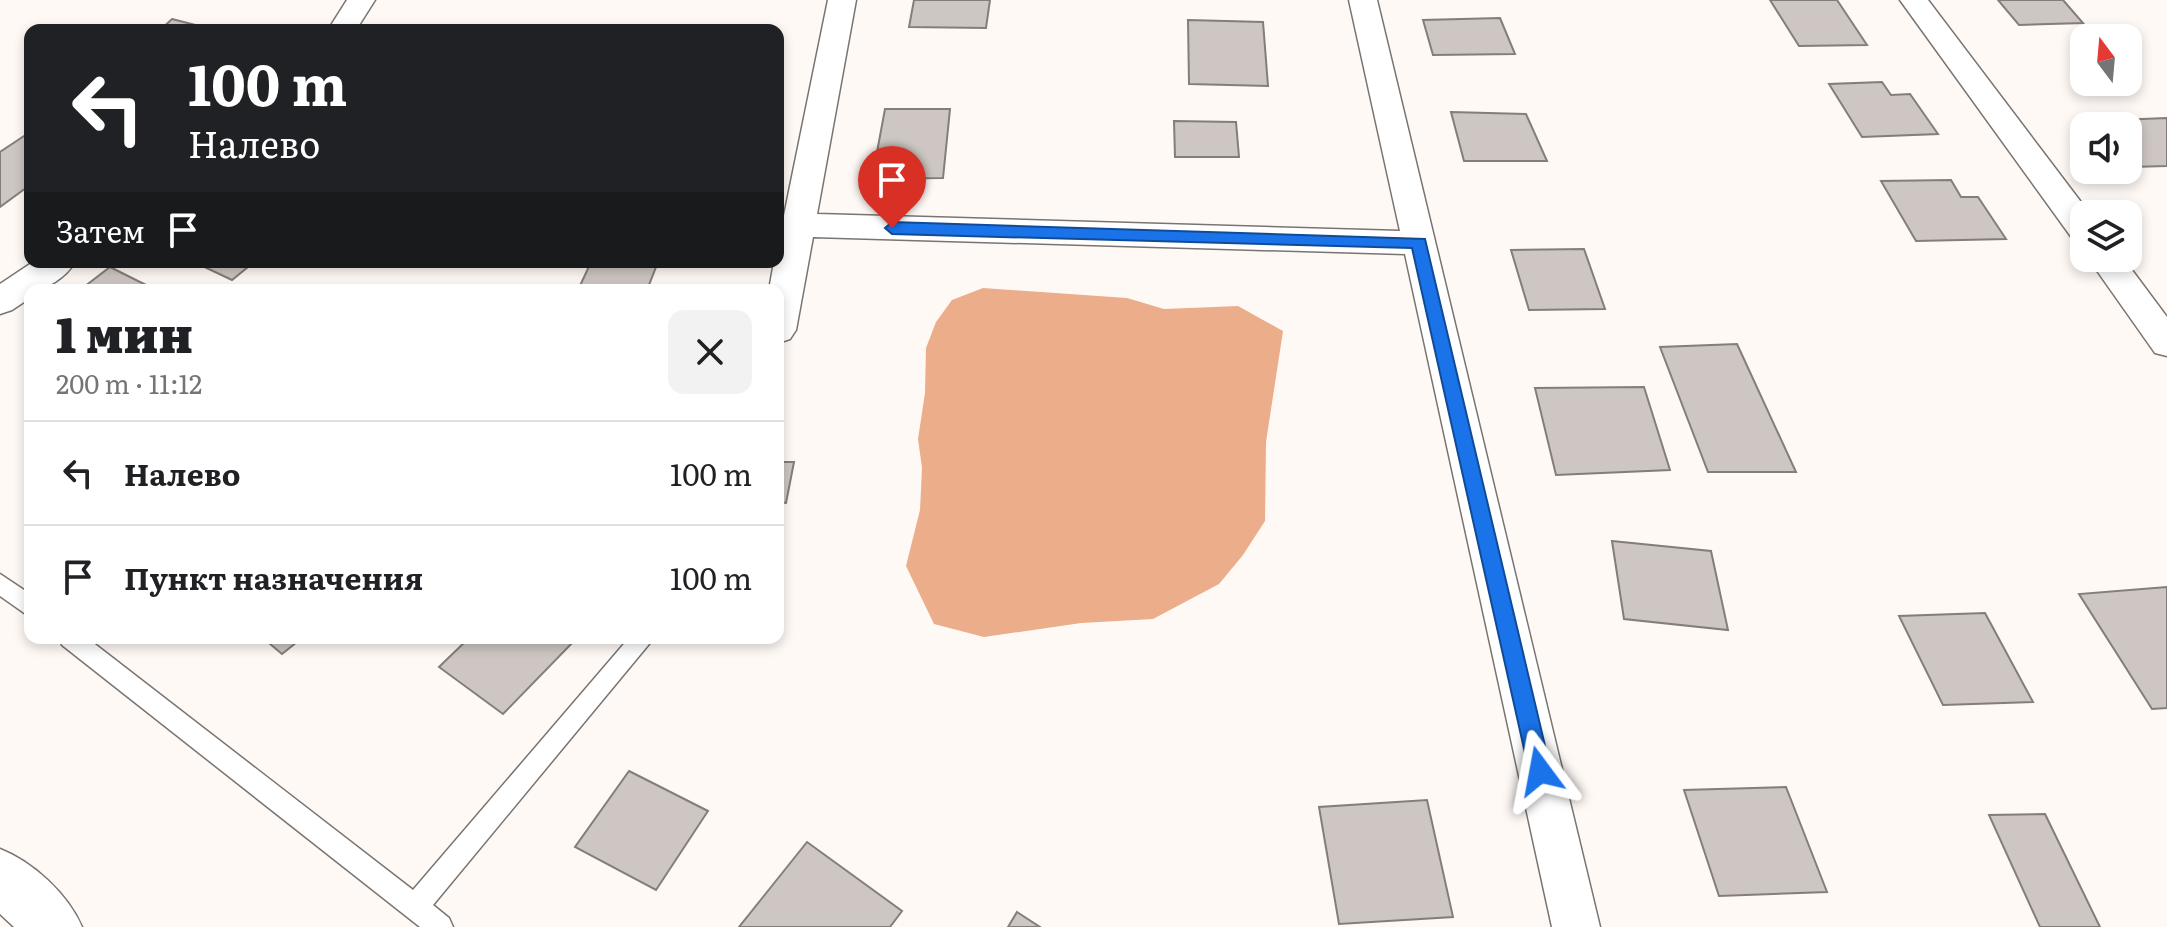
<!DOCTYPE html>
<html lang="ru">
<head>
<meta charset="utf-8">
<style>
	body { margin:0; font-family:Literata,serif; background:#f2f2f2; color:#202124; height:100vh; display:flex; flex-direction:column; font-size:30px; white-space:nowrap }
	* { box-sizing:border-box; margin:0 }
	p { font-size:26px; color:#757577 }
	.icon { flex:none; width:44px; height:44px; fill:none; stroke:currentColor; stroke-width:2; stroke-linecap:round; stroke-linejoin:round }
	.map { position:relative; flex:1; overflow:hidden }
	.drawer { position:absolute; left:24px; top:284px; width:760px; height:360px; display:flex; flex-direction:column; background:#fff; border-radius:16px; box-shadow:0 4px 12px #0003 }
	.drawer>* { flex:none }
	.hud { position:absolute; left:24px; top:24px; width:760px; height:244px; border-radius:16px; box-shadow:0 4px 12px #0003; background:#202124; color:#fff; overflow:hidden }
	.needle { width:52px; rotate:344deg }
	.fabs { position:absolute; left:2070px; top:24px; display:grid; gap:16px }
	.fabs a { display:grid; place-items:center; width:72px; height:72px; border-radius:16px; background:#fff; box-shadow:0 4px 12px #0003; font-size:40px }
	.pin { position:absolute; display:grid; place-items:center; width:68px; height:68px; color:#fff; margin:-82px -34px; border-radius:50% 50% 50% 0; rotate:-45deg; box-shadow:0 0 8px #0007 }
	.pin .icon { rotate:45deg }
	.me { position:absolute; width:88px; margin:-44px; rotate:347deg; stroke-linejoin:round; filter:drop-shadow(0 0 6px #0008) }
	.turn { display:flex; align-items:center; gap:28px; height:168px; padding:0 32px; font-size:36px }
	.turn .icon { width:104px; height:104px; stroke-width:2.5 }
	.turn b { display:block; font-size:56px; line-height:68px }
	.then { display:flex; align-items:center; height:76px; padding:0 32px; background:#0003; gap:16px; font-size:30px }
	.round { display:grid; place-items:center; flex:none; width:84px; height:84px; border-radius:16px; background:#f2f2f2 }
	.summary { display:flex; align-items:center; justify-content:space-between; height:136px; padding:0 32px }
	h1 { font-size:48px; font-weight:800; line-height:60px }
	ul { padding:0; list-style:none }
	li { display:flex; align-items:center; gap:24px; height:104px; padding:0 32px; border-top:2px solid #e0e0e0 }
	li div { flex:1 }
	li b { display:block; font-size:30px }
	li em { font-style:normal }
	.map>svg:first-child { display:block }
	.water { fill:#ebad8a }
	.building { fill:#cdc6c2; stroke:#847e7a; stroke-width:2 }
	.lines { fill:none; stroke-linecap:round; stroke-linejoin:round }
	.service-casing { stroke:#7a7470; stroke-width:3 }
	.minor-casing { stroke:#7a7470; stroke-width:3 }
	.tertiary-casing { stroke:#7a7470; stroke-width:3 }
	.service { fill:#fff; fill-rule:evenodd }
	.minor { fill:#fff; fill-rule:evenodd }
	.tertiary { fill:#fff; fill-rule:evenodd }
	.route { fill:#1a73e8; stroke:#114b97; stroke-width:2 }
</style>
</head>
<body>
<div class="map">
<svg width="2167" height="927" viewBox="0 0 2167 927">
	<rect width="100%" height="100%" fill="#fff9f6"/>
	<path class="water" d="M983,288L1127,298L1164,309L1238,306L1283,331L1266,442L1265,521L1243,555L1219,584L1153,619L1081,623L984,637L934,624L906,566L920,510L922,468L918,439L925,393L926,348L936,322L952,300Z"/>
	<g class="building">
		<path d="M914,0H990L986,28L909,27Z"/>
		<path d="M1770,0H1837L1867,45L1799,46Z"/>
		<path d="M1998,0H2063L2083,23L2019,25Z"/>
		<path d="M1500,18L1515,54L1433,55L1423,20Z"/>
		<path d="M172,19L215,30H160Z"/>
		<path d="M1188,20L1263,22L1268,86L1189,84Z"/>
		<path d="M1882,82L1891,95L1910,94L1938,134L1862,137L1829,84Z"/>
		<path d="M885,109H950L943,178L872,179Z"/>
		<path d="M1451,112L1526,114L1547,161H1464Z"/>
		<path d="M2167,118V166L2131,167L2128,163V126H2098L2094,121Z"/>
		<path d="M1174,121L1236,122L1239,157H1175Z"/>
		<path d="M30,132V185L0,207V152Z"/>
		<path d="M1951,180L1961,197H1978L2006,239L1916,241L1881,181Z"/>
		<path d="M1584,249L1605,309L1529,310L1511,250Z"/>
		<path d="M194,262H254L232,280Z"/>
		<path d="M591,262H658L647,290H578Z"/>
		<path d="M110,267L156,290H80Z"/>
		<path d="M1737,344L1796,472H1708L1660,347Z"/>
		<path d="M1644,387L1670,470L1556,475L1535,388Z"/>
		<path d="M778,462H794L786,503L778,502Z"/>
		<path d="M1612,541L1711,551L1728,630L1624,619Z"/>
		<path d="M2167,587V708L2152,709L2079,594Z"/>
		<path d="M1985,613L2033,702L1943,705L1899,616Z"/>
		<path d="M263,638H302L282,654Z"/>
		<path d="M469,638H577L503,714L439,667Z"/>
		<path d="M629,771L708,811L656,890L575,847Z"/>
		<path d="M1786,787L1827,892L1719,896L1684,790Z"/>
		<path d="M1427,800L1453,917L1339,924L1319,807Z"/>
		<path d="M2045,814L2100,927H2040L1989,815Z"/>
		<path d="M807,842L902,911L890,927H739Z"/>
		<path d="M1017,912L1040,927H1008Z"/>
	</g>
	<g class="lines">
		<g class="service-casing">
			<g id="service">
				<path d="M0,574L30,594V617L0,596Z"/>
				<path d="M59,638H87L413,890L629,638H654L433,905L449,918L453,927H420L62,645Z"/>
			</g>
		</g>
		<g class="minor-casing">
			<g id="minor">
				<path d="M347,0H375L356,30H328Z"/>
				<path d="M828,0H856L817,214L1400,231L1349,0H1377L1600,927H1552L1405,254L813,237L796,330L790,339L778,343V290H769L774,262H778V245Z"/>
				<path d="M1900,0H1928L2090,214H2084V242L2072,238Z"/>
				<path d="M2088,258H2123L2167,317V356L2155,353Z"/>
				<path d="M33,262H75C66,277 47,290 30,290V298L12,310L0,314V284Z"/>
			</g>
		</g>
		<g class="tertiary-casing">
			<path id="tertiary" d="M0,849C33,862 68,894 82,927H14L0,914Z"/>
		</g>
		<use href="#service" class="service"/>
		<use href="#minor" class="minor"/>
		<use href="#tertiary" class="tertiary"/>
	</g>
	<path class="route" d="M892,222L1425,239L1551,771L1548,779L1540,782L1532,779L1529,771L1412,248L892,234L885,228Z"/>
</svg>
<div class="fabs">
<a><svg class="needle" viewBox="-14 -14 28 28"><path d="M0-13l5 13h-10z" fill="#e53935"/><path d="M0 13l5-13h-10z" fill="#757577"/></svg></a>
<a><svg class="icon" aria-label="sound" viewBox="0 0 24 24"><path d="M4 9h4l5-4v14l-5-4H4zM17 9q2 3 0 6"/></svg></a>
<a><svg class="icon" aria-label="layers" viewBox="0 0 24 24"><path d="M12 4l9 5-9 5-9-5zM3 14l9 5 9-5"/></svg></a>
</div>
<div class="pin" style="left:892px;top:228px;background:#d93025"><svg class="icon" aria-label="arrive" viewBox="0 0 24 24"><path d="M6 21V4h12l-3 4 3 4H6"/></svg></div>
<svg class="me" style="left:1540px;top:771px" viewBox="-20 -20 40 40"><path d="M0-17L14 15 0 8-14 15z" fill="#1a73e8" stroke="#fff" stroke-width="4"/></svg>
<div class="hud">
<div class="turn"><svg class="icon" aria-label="left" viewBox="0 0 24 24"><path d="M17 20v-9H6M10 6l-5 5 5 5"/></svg><div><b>100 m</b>Налево</div></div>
<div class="then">Затем<svg class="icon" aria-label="arrive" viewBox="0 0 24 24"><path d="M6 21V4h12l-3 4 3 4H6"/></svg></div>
</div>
<section class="drawer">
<div class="summary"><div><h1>1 мин</h1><p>200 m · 11:12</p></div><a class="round"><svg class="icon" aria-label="close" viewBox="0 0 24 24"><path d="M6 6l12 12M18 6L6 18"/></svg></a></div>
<ul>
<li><svg class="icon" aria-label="left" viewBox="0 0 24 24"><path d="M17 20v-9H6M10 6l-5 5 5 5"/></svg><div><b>Налево</b></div><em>100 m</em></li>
<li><svg class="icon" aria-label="arrive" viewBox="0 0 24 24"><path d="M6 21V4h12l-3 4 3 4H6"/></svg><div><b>Пункт назначения</b></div><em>100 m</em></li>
</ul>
</section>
</div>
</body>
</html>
